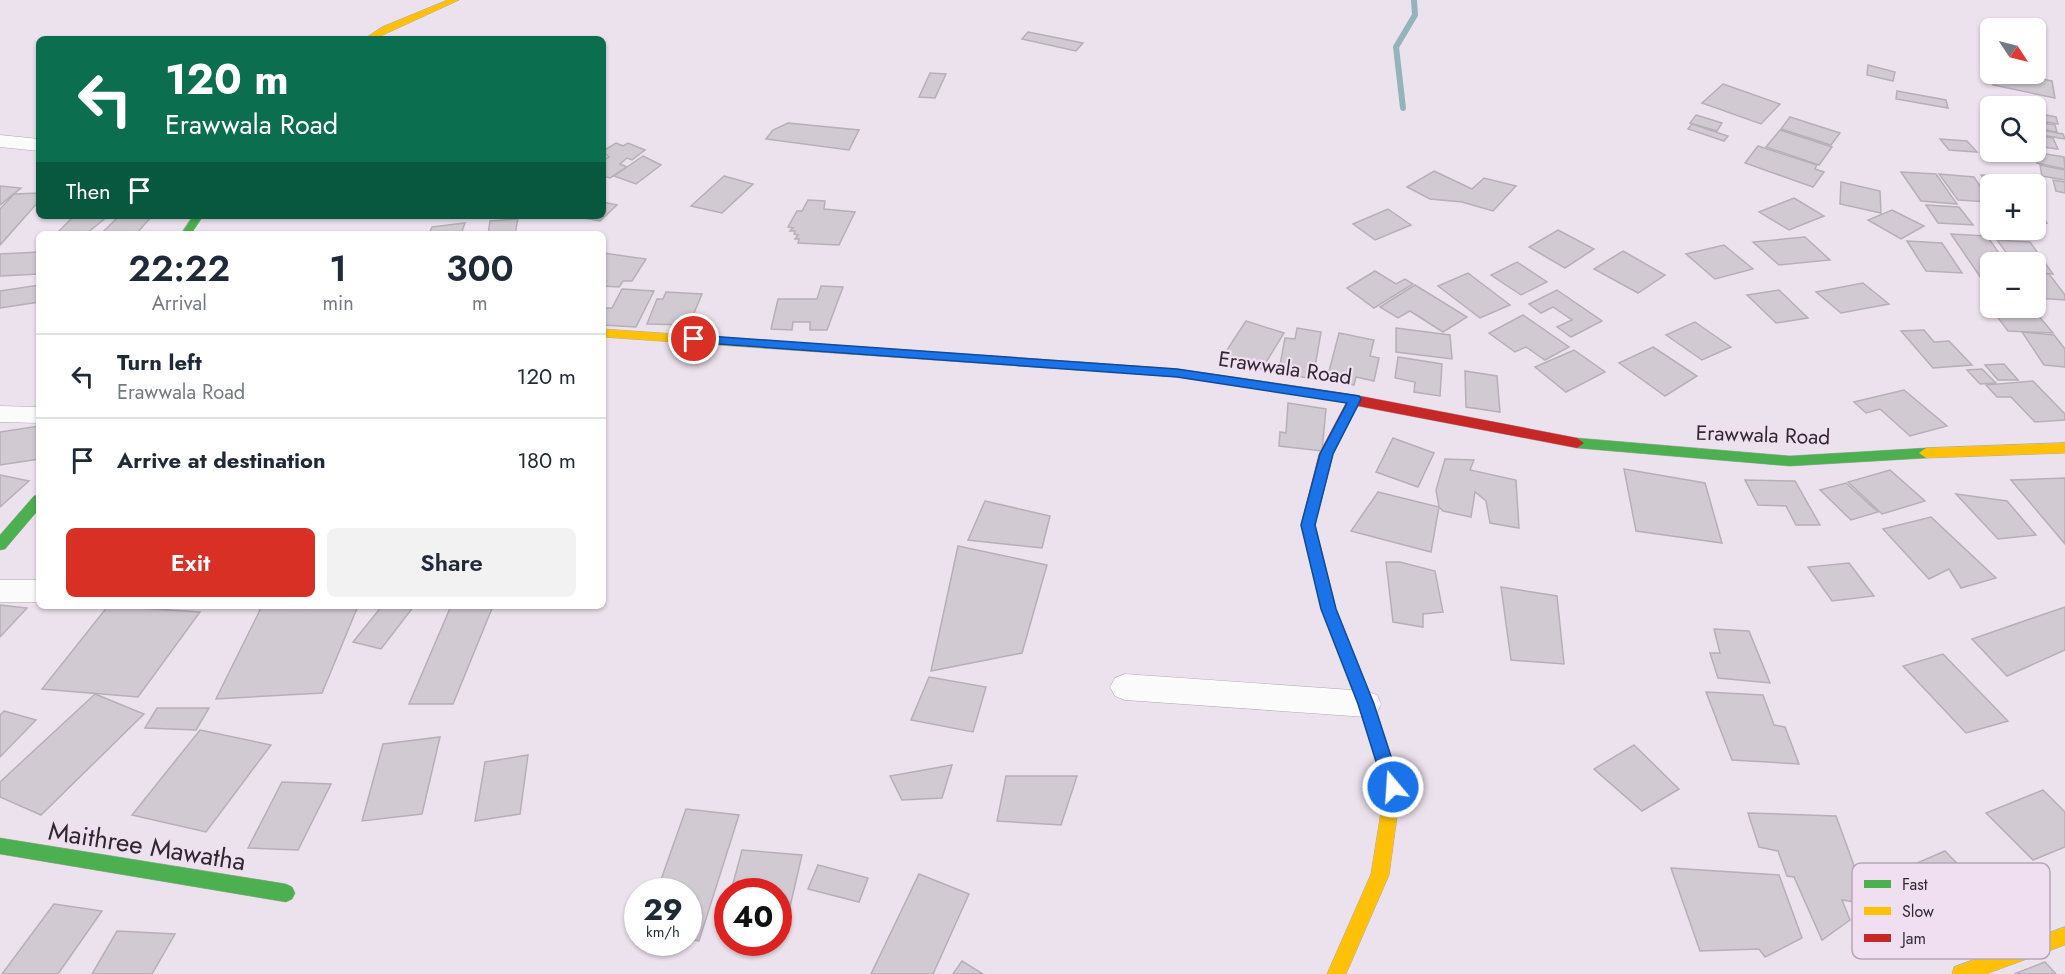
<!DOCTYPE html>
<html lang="en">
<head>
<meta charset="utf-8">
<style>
	body { margin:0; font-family:Jost,sans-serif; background:#f2f2f3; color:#1f2937; height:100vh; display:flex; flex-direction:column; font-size:22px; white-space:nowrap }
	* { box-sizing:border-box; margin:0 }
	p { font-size:20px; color:#747a83 }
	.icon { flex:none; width:33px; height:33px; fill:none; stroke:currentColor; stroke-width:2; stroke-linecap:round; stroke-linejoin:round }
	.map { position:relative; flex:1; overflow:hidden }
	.drawer { position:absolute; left:36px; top:231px; width:570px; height:378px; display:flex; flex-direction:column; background:#fff; border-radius:9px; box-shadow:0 2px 4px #0004 }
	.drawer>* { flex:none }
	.guide { position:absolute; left:36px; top:36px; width:570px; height:183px; border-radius:9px; box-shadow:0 2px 4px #0004; background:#0b6e4f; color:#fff; overflow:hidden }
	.needle { width:39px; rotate:125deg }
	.controls { position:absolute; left:1980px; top:18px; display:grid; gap:12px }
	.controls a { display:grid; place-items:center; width:66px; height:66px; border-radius:9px; background:#fff; box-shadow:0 2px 4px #0004; font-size:30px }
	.speed { position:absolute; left:624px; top:878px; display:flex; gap:12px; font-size:30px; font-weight:700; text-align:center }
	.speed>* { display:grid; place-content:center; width:78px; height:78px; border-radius:50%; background:#fff; box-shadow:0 2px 4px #0004; line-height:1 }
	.speed small { font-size:15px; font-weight:400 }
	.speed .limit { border:9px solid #d22; background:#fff; color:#111 }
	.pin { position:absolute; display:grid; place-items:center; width:51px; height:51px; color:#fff; margin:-26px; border:3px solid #fff; border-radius:50%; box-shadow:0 2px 6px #0007 }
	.me { position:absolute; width:66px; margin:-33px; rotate:342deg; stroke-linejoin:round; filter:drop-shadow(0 0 4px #0008) }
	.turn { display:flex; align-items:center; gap:21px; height:126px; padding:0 30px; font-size:27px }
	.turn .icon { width:78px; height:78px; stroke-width:2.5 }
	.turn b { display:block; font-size:42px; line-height:51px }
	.then { display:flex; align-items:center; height:57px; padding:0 30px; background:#0003; gap:12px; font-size:22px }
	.eta { display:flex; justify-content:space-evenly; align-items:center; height:102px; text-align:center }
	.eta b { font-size:36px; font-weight:600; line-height:42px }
	.primary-button { display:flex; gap:12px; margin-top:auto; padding:12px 30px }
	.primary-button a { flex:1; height:69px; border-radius:9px; background:#d93025; color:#fff; font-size:24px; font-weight:600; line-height:69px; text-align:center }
	.primary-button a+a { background:#f2f2f3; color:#1f2937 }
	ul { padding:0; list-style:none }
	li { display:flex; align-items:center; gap:18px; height:84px; padding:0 30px; border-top:2px solid #e0e1e3 }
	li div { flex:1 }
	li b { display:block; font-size:22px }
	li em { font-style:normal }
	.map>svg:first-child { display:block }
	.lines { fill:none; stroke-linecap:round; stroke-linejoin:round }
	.stream { stroke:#95b3ba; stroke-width:6 }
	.building { fill:#d1cad2; stroke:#b7afb8; stroke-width:1.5 }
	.street-casing { stroke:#afa8af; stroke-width:1 }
	.fast-casing { stroke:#afa8af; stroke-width:1 }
	.slow-casing { stroke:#afa8af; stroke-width:1 }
	.jam-casing { stroke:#afa8af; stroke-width:1 }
	.street { fill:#fcfbfc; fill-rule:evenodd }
	.fast { fill:#4caf50; fill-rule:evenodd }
	.slow { fill:#ffc107; fill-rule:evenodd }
	.jam { fill:#c62828; fill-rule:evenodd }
	.route { fill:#1a73e8; stroke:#114b97; stroke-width:1.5 }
	.labels { text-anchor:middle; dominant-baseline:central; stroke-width:4.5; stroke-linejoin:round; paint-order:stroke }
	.street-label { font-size:21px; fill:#2e282f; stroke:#f0def1 }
	.near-street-label { font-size:26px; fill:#2e282f; stroke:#f0def1 }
	.key { fill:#f0def1; stroke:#b6a7b7; stroke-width:1.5 }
	.key-label { font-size:16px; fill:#2e282f }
</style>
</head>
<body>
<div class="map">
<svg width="2065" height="974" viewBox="0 0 2065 974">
	<rect width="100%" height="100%" fill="#ece2ed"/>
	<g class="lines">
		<path class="stream" d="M1403,108L1396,47L1415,15L1414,0"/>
	</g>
	<g class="building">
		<path d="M1028,32L1083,43L1076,51L1022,39Z"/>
		<path d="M1868,65L1895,72L1893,81L1867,75Z"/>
		<path d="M930,73L946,74L935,98L919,97Z"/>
		<path d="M1994,74H2014L2052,81L2055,98L1993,85Z"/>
		<path d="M1723,84L1780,104L1761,124L1702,103Z"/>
		<path d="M1897,91L1946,100L1948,108L1896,99Z"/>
		<path d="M2036,113L2056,117L2058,124L2036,120Z"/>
		<path d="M1696,115L1722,123L1717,131L1690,123Z"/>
		<path d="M1790,117L1840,133L1831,145L1781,129Z"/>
		<path d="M2036,122L2055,125L2057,132L2036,128Z"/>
		<path d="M788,123L859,130L849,150L766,139L773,130Z"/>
		<path d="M1692,124L1728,136L1724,141L1688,129Z"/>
		<path d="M2036,129L2063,134L2065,139L2036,134Z"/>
		<path d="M1780,130L1832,147L1819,165L1766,147Z"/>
		<path d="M2036,135L2053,138L2058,149L2036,146Z"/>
		<path d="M1940,139L1967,141L1977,152L1949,150Z"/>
		<path d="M616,143L623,146L628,143L645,150L632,160L627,158L620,164L627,167L610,178L603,176V160L609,157L603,151Z"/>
		<path d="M1758,146L1817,165L1815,169L1824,172L1813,187L1745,163Z"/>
		<path d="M2034,152L2064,157L2065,169L2037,163Z"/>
		<path d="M643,156L661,165L636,184L614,176Z"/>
		<path d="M2040,165L2065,170V180L2042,176Z"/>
		<path d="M1434,171L1472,189L1484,178L1516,186L1493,211L1462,202L1430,199L1407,187Z"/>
		<path d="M1901,172L1936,174L1957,204L1921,201Z"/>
		<path d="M1939,174L1974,177L1990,202L1958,200Z"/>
		<path d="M1981,175L2023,177L2029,184H1990V187Z"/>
		<path d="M724,176L753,184L722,213L691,206Z"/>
		<path d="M2053,180L2065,182V193L2056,191Z"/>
		<path d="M1841,182L1880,191L1881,213L1840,204Z"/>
		<path d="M0,186L21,188L0,205Z"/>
		<path d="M39,193V201L0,245V209L14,194Z"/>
		<path d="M1794,198L1824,216L1789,230L1759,212Z"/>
		<path d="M808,200L825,201L824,209L855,212L839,245L798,243L799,239H795L798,235L794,234L795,231H790L793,228L788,227L797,211H802Z"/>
		<path d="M603,202L617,205L600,221L578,217L603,216Z"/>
		<path d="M2036,204L2047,223L2036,222Z"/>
		<path d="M1926,205L1959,207L1973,225L1938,223Z"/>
		<path d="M1388,209L1411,225L1375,240L1353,224Z"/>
		<path d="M1892,210L1924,226L1901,239L1868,220Z"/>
		<path d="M74,216H108L86,234H56Z"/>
		<path d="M119,216H152L136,234H101Z"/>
		<path d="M518,219L515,234H488L490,221Z"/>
		<path d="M465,223L461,234H429L432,227Z"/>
		<path d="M1558,230L1594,249L1565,268L1529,247Z"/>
		<path d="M1951,234L1987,236L2005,262H1990V282L1983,281Z"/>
		<path d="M1805,237L1830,260L1779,265L1753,242Z"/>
		<path d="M1997,240L2030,242L2053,274L2036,272V262H2013Z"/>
		<path d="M1907,241L1942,243L1962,273L1926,271Z"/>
		<path d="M1724,245L1753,269L1715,279L1686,254Z"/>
		<path d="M1623,251L1665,275L1638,293L1594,269Z"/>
		<path d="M39,252V274L0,276V254Z"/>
		<path d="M603,253L646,259L632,281H623L619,287L603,286L606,281H603Z"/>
		<path d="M1517,262L1547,282L1521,295L1491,275Z"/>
		<path d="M1375,271L1396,284L1405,279L1413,284L1374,308L1347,288Z"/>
		<path d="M1468,273L1510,305L1480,318L1438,286Z"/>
		<path d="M2036,273L2049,274L2065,295V300L2037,298Z"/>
		<path d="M1863,283L1889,304L1841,313L1816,292Z"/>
		<path d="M39,285V302L0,308V291Z"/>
		<path d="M1415,285L1467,317L1443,332L1410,311L1398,318L1380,307Z"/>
		<path d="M821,286L843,287L827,330H810V322H793L792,330L771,329L778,299H817Z"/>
		<path d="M622,289L654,291L636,327L603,325V308H612Z"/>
		<path d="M1557,290L1602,321L1571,337L1557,327L1572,320L1553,307L1541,313L1529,304Z"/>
		<path d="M1779,290L1808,318L1776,323L1747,295Z"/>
		<path d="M666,292L702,294L689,325L647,324L657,299H663Z"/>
		<path d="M1981,295L1990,296V308H2032L2053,333L2008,331Z"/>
		<path d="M1523,315L1569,347L1545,360L1526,347L1515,352L1489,333Z"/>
		<path d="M1246,321L1284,333L1262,369L1223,356Z"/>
		<path d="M1695,322L1731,347L1702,360L1666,335Z"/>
		<path d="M1297,328L1321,332L1313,379L1285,374L1287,366L1280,365L1285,338L1295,339Z"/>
		<path d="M1396,328L1450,335L1452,359L1396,352Z"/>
		<path d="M1924,330L1934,342L1949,341L1972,365L1933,368L1901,331Z"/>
		<path d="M2022,332L2054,335L2065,349V367L2044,365Z"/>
		<path d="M1339,333L1374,340L1370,356L1379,358L1374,381L1356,377L1354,385L1327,379Z"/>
		<path d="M1653,347L1697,376L1665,396L1619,363Z"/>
		<path d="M1574,350L1605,372L1566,392L1535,367Z"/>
		<path d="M1398,357L1442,364L1440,396L1414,392L1415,382L1395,378Z"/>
		<path d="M2004,364L2018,380H1998L1985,365Z"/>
		<path d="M1982,369L1996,383L1980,384L1967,370Z"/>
		<path d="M1465,371L1497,376L1500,412L1466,407Z"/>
		<path d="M2033,381L2065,414V420L2035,422L2011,397H1997L1986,385Z"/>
		<path d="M1904,390L1947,426L1910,436L1880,409L1866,413L1854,402Z"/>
		<path d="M1288,403L1326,409L1322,451L1279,446L1280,432L1286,433Z"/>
		<path d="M39,426V459L0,465V432Z"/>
		<path d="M1393,438L1434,453L1418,487L1376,472Z"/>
		<path d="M1445,459L1474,460L1470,470L1516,480L1519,528L1490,523L1486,501L1475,492L1471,517L1443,511L1439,507L1436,490Z"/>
		<path d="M1624,469L1705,483L1722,543L1636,531Z"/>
		<path d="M1890,470L1925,501L1882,514L1848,482Z"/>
		<path d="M0,475L29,481L0,507Z"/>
		<path d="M2065,478V544L2011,480Z"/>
		<path d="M1745,480L1795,481L1820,525H1796L1786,506L1758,505Z"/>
		<path d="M1846,483L1878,512L1851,520L1820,490Z"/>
		<path d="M1378,492L1439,507L1431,552L1351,531Z"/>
		<path d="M1956,494L2007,501L2036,535L1998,539Z"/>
		<path d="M985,501L1050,516L1042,548L968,540Z"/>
		<path d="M1931,517L1996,578L1961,588L1949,569L1929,579L1883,529Z"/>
		<path d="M958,546L1047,565L1022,653L931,671Z"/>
		<path d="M1386,562H1400L1435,571L1443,612L1423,614V627L1393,622Z"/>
		<path d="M1849,563L1874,596L1832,601L1808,567Z"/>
		<path d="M1501,587L1557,596L1564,664L1511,660Z"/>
		<path d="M0,605L27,608L0,637Z"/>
		<path d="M108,606L200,612L138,697L42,689Z"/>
		<path d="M262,606H358L322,693L216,699Z"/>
		<path d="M382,606H414L381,649L353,642Z"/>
		<path d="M451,606H493L453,704H409Z"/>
		<path d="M2065,607V650L2007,676L1972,639Z"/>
		<path d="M1714,629L1749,631L1770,683L1718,678L1710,653H1720Z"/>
		<path d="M1943,654L2008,721L1966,733L1903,666Z"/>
		<path d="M929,677L986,687L973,732L911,720Z"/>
		<path d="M1706,692L1763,695L1774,725L1785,727L1799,764L1732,760Z"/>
		<path d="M95,694L144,714L41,815L0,797V782Z"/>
		<path d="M157,708H209L196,730L145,728Z"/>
		<path d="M4,711L36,720L0,757V715Z"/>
		<path d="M200,730L271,745L206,832L132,815Z"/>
		<path d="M440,737L422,814L362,821L383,744Z"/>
		<path d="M1634,745L1679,789L1642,811L1594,769Z"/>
		<path d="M528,755L520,814L475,821L485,762Z"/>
		<path d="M952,765L942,798L902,800L890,776Z"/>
		<path d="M1006,776H1077L1061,825L997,821Z"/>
		<path d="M282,782L331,784L298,850L248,848Z"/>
		<path d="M2043,790L2065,812V847L2033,860L1986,813Z"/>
		<path d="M686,809L739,815L699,941L688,939V891H657Z"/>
		<path d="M1748,813L1836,816L1868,904L1842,900L1850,920L1822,940L1794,877L1787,876L1778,851L1759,847Z"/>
		<path d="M742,850L802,855L783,937L778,936V891H731Z"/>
		<path d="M1945,851L2022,930L1996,941L1972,918H1950L1910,866Z"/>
		<path d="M818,865L868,878L859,902L808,889Z"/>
		<path d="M1671,868L1779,875L1802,938L1765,957L1759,949L1700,951Z"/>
		<path d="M919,874L969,894L933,974H871Z"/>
		<path d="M54,904L102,911L58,974H2Z"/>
		<path d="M728,905V933L720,932Z"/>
		<path d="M117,931L175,934L152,974H92Z"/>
		<path d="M962,961L983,974H953Z"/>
		<path d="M2045,962L2056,974H2014Z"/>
	</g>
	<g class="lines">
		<g class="street-casing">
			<g id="street">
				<path d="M0,135L39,139V151L0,147Z"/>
				<path d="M0,406L39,407V423L0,422Z"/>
				<rect x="0" y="580" width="39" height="22"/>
				<path d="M1125,674L1366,691L1377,695L1381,704L1377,713L1366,717L1125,700L1115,696L1110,687L1115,678Z"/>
			</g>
		</g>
		<g class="fast-casing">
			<g id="fast">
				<path d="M193,216H203L191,234H181Z"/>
				<path d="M1079,362L1177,369L1309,388L1315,392L1309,396L1177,377L1075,369L1073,366L1075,363Z"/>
				<path d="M1577,438L1790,456L1926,448L1933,453L1926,458L1790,466L1577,448L1570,443Z"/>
				<path d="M39,495V509L5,549L0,550V535L34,496Z"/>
				<path d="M0,838L286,884L292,887L295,893L292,899L286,902L0,854Z"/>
			</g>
		</g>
		<g class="slow-casing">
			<g id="slow">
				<path d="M448,0H459L374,39H364L382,27Z"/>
				<path d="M603,329L1079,362L1085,366L1079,370L603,337Z"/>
				<path d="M2065,443V453L1926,458L1919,453L1926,448Z"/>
				<path d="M1329,603L1334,605L1336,609L1374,704L1401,787L1389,875L1346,974H1327L1371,874L1385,787L1358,704L1322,609L1324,605Z"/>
				<path d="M2065,927V945L1986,974H1952L1954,967Z"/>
			</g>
		</g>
		<g class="jam-casing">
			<path id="jam" d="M1309,388L1355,395L1577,438L1584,443L1577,448L1358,406L1333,454L1315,525L1336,609L1334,613L1329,615L1324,613L1322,609L1301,525L1319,454L1346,403L1305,395L1303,392Z"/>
		</g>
		<use href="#street" class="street"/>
		<use href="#fast" class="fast"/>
		<use href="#slow" class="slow"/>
		<use href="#jam" class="jam"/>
	</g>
	<path class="route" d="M694,335L1177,369L1359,396L1361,399L1333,454L1315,525L1336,609L1374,704L1401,787L1399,793L1393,795L1387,793L1384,787L1358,704L1321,609L1301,525L1320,454L1347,403L1177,377L690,342L688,339Z"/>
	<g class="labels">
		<g class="street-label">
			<text transform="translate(1285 368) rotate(8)">Erawwala Road</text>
			<text transform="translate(1763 435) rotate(2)">Erawwala Road</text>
		</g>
		<g class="near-street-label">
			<text transform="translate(147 846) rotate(9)">Maithree Mawatha</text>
		</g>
	</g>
	<rect x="1852" y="863" width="198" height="96" rx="9" class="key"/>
	<rect x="1864" y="880" width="27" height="8" fill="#4caf50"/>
	<rect x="1864" y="907" width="27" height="8" fill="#ffc107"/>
	<rect x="1864" y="934" width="27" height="8" fill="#c62828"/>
	<g class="key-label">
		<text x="1902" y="890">Fast</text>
		<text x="1902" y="917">Slow</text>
		<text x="1902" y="944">Jam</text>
	</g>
</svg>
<div class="controls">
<a><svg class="needle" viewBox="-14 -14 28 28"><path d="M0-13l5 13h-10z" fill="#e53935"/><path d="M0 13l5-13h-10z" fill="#747a83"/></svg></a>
<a><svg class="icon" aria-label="search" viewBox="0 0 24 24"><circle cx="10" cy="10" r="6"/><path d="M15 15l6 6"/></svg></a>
<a>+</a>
<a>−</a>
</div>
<div class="speed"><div>29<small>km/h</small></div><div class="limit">40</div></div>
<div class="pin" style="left:694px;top:339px;background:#d93025"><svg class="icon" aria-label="arrive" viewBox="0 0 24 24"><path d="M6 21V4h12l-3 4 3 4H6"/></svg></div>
<svg class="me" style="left:1393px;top:787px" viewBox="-20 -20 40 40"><circle r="17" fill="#1a73e8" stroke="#fff" stroke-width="3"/><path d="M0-11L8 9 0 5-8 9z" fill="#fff"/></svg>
<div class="guide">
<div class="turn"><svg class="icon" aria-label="left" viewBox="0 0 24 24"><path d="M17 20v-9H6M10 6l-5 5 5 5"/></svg><div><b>120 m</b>Erawwala Road</div></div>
<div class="then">Then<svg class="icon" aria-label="arrive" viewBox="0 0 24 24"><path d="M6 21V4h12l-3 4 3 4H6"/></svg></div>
</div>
<section class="drawer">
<div class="eta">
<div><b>22:22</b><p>Arrival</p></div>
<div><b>1</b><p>min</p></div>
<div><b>300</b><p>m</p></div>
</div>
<ul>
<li><svg class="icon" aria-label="left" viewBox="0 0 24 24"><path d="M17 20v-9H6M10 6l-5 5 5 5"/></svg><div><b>Turn left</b><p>Erawwala Road</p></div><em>120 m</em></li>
<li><svg class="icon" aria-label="arrive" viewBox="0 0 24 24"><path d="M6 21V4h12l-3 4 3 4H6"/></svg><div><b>Arrive at destination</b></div><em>180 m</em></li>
</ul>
<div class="primary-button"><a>Exit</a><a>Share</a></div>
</section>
</div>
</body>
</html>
